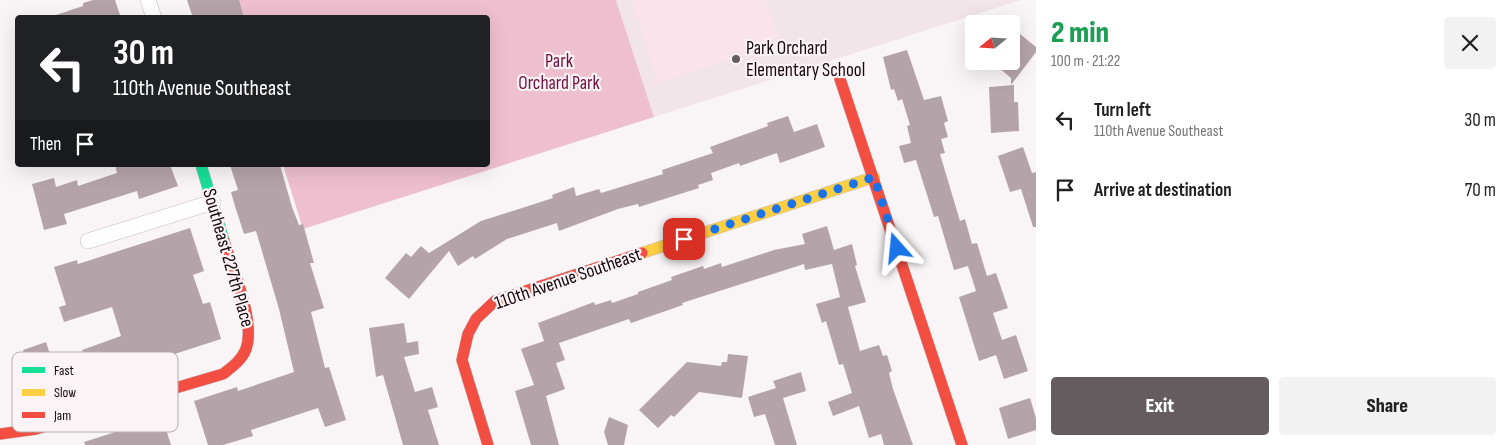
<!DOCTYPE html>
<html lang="en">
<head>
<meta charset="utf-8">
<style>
	body { margin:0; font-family:"Sofia Sans Condensed",sans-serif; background:#f2f2f2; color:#222; height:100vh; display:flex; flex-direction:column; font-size:19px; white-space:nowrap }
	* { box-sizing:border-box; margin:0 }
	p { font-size:16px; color:#767676 }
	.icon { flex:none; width:28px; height:28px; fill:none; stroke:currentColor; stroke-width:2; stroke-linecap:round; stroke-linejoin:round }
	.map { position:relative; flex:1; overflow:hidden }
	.details { display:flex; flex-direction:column; background:#fff; width:475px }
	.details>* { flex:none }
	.banner { position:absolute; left:15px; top:15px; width:475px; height:152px; border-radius:5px; box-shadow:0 5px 20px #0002; background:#202124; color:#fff; overflow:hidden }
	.needle { width:32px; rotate:252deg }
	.buttons { position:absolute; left:965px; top:15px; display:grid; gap:10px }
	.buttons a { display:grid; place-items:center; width:55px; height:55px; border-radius:5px; background:#fff; box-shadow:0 5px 20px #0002; font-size:25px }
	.pin { position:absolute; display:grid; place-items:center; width:42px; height:42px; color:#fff; margin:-21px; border-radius:10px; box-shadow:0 2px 8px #0006 }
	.me { position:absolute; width:55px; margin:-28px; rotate:342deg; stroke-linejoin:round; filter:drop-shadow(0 0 4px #0008) }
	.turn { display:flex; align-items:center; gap:18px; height:105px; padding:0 15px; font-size:22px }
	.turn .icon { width:65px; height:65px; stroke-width:2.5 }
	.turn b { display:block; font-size:35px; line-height:42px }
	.then { display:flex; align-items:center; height:48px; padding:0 15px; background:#0003; gap:10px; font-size:19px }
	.round { display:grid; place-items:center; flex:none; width:52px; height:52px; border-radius:5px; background:#f2f2f2 }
	.overview { display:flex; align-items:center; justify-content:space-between; height:85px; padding:0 15px }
	h1 { font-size:30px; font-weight:800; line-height:38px; color:#1e9e55 }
	.primary-button { display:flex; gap:10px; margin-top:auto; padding:10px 15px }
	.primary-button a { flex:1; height:58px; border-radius:5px; background:#655c5f; color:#fff; font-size:20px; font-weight:800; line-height:58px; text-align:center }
	.primary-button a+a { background:#f2f2f2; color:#222 }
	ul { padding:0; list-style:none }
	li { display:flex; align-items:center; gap:15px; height:70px; padding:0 15px }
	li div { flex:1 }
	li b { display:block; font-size:19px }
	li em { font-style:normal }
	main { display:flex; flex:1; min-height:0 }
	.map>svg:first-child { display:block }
	.built { fill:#f2e5e9 }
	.green { fill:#fae3ea }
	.forest { fill:#eebfcf }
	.building { fill:#b4a4aa }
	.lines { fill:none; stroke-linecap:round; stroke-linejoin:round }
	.street-casing { stroke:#c6bdc0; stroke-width:16 }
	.fast-casing { stroke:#c6bdc0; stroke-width:12 }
	.slow-casing { stroke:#c6bdc0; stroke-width:12 }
	.jam-casing { stroke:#c6bdc0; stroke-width:12 }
	.street { stroke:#fefefe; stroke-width:15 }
	.fast { stroke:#16e098; stroke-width:11 }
	.slow { stroke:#ffcf43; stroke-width:11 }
	.jam { stroke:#f24e42; stroke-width:11 }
	.route { stroke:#1a73e8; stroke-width:9; stroke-dasharray:0 16.2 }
	.poi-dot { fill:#655c5f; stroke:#fbf3f5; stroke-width:2 }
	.labels { text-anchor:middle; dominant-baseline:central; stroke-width:4.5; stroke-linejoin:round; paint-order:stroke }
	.poi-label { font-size:19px; fill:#15090d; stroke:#fbf3f5; text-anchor:start }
	.park-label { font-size:19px; fill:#6f0f3e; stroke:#fbf3f5 }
	.street-label { font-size:19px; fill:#15090d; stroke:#fbf3f5 }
	.key { fill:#fbf3f5; stroke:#b6adaf; stroke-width:1 }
	.key-label { font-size:14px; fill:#15090d }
</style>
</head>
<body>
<main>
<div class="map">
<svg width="1036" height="445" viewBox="0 0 1036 445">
	<rect width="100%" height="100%" fill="#f9f5f6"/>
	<path class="built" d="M616,0H1021L654,117Z"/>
	<path class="green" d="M632,0H765L779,44L658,82Z"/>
	<path class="forest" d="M231,0H616L654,117L303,229L283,165H488V18L237,17Z"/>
	<g class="building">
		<path d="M93,0H115L121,18H57L56,15L83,6V3Z"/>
		<path d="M187,0H239L244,18H193Z"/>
		<path d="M1020,34L1036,47V52L1011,85V78L991,61H1011V45Z"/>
		<path d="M907,50L924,100L941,96L948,121L944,123L948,137L941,139L945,153L940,154L960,221L965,219L972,244L977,243L987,276L996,273L1008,308L993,313L1002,340L1016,335L1028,371L1004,379L996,355L979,361L959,297L976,291L968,266L954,270L938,216L934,217L916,160L904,163L899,146L911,143L907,126L910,125L902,99L898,101L894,89L891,90L883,57Z"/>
		<path d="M1014,85V102H1018L1019,131L991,133L989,87Z"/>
		<path d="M788,116L794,132L817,124L825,147L780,163L777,153L740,166L739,163L711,173L713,180L698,185L699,188L639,207L638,204L618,209L559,231L557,223L507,239L475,259L473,256L458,266L449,251L409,299L385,278L406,253L411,257L421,246L429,253L481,221L553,198L552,195L574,187L576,196L599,189L601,193L663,174L662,170L713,153L710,147L768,126L767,123Z"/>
		<path d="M1023,147L1032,173L1036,172V227H1033L1021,189L1010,192L998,156Z"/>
		<path d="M115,165H170L178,186L139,199L137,191L64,214L67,224L44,230L32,184L54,178L56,187L77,180L78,186L117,173Z"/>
		<path d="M230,165H280L292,207L299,225L303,224L314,263H310L324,308L311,312L325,368L329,367L346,420L325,427L318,408L251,430L253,436L223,445H208L194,401L237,387L238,391L294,372L279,309L256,231L244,234L234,203L231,192L238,190Z"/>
		<path d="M827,226L834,250L852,244L857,265L855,266L866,302L848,307L860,351L879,345L883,356L887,355L892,371L889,373L893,389L913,445H884L881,434L869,438L859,406L833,416L828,402L852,393L843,364L839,365L826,321L822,323L816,304L840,297L832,264L805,270L804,264L682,303L683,305L631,323L629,319L559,343L565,360L556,363L565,389L546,396L559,445H531L515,391L534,385L521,349L544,341L538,323L594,302L595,305L611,300L612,303L638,294V292L672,280L671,277L703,266L704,269L721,263L722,267L774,250L805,244L802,234Z"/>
		<path d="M190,228L204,271L193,275L203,304L210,302L221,339L116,373L95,382L82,350L121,336L112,307L64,322L59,307L66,305L54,267L77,260L78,264Z"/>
		<path d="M404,323L407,343L418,341L419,354L404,357L415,392L432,387L438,407L428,410L439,445H403L383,375L376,377L369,328Z"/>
		<path d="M46,342L61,388L47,392L41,374L31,377L23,350Z"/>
		<path d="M728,354L748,356L742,398L699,392L674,417L671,415L658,428L639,410L687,362L721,366L722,362H727Z"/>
		<path d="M801,372L806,391L783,398L797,445H775L765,414L754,417L748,397L776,388L773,381Z"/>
		<path d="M1030,398L1036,418V430L1008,439L999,408Z"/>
		<path d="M162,417L171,445H85L84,442Z"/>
		<path d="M609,417L628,425L624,445H608L604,432Z"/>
	</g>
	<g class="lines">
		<g class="street-casing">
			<g id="street">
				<path d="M148,0L154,18"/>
				<path d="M88,241L213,202"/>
			</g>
		</g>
		<g class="fast-casing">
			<path id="fast" d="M201,165L224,241"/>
		</g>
		<g class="slow-casing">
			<path id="slow" d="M642,253L874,177"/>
		</g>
		<g class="jam-casing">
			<g id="jam">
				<path d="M840,79L962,445"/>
				<path d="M0,434L36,429L223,374C232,367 242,360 246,349C256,321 232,268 224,241"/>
				<path d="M488,445L462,360L468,334L476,319L495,301L642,253"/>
			</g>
		</g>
		<use href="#street" class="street"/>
		<use href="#fast" class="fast"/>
		<use href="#slow" class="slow"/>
		<use href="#jam" class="jam"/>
	</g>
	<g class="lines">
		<path class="route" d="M684,239L874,177L897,248"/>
	</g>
	<circle class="poi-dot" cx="736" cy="59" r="5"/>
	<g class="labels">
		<g class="poi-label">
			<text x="746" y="48">Park Orchard<tspan x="746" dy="22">Elementary School</tspan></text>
		</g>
		<g class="park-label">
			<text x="559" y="61">Park<tspan x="559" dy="22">Orchard Park</tspan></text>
		</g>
		<g class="street-label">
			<text transform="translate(228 258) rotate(74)">Southeast 227th Place</text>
			<text transform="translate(568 279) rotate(-19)">110th Avenue Southeast</text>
		</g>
	</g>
	<rect x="12" y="352" width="166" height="80" rx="8" class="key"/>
	<rect x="22" y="367" width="23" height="6" fill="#16e098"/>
	<rect x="22" y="389" width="23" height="7" fill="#ffcf43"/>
	<rect x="22" y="412" width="23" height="6" fill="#f24e42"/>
	<g class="key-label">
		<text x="54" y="375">Fast</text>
		<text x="54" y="397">Slow</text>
		<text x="54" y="420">Jam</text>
	</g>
</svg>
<div class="buttons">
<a><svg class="needle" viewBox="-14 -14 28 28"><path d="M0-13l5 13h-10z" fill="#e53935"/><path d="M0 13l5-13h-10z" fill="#767676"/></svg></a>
</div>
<div class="pin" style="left:684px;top:239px;background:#d93025"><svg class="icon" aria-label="arrive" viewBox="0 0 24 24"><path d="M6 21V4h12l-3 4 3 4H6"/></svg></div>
<svg class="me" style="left:897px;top:248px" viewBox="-20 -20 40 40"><path d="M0-17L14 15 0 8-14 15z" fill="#1a73e8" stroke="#fff" stroke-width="4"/></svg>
<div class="banner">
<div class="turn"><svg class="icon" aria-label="left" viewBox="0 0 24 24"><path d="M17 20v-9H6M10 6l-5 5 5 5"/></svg><div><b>30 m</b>110th Avenue Southeast</div></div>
<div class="then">Then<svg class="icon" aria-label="arrive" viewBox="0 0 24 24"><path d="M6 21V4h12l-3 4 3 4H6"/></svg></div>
</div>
</div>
<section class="details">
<div class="overview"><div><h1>2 min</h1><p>100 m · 21:22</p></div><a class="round"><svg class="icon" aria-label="close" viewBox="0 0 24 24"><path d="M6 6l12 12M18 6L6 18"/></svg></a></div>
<ul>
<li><svg class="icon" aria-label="left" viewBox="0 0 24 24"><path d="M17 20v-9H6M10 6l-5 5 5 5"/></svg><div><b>Turn left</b><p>110th Avenue Southeast</p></div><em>30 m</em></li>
<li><svg class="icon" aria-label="arrive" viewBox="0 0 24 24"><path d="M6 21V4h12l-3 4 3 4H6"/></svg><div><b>Arrive at destination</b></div><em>70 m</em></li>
</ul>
<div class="primary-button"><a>Exit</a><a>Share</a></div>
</section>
</main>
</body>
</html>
